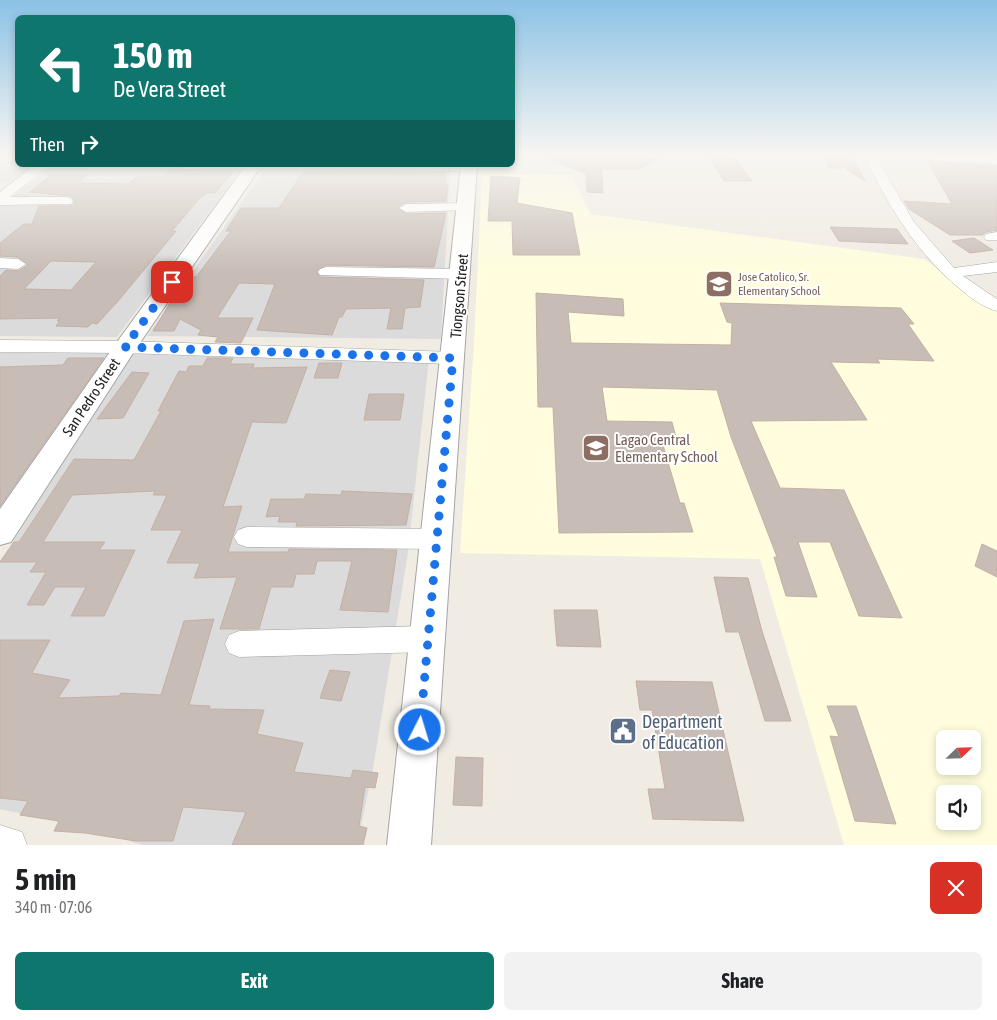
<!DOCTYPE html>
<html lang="en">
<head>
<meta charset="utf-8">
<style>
	body { margin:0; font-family:"Asap Condensed",sans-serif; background:#f2f2f2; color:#202124; height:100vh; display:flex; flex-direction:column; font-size:19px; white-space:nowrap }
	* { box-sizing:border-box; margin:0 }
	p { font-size:16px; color:#757577 }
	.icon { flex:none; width:28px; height:28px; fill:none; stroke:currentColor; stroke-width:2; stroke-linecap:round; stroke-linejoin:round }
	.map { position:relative; height:845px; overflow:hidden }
	.sheet { display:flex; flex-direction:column; background:#fff; flex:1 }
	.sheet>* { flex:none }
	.banner { position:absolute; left:15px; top:15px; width:500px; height:152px; border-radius:8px; box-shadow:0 2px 8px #0003; background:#0f766e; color:#fff; overflow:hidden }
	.needle { width:32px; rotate:67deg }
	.buttons { position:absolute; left:936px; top:730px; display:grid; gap:10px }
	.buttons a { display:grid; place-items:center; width:45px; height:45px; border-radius:8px; background:#fff; box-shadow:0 2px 8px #0003; font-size:25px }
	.pin { position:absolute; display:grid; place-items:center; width:42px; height:42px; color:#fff; margin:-21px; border-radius:10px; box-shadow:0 2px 8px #0006 }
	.me { position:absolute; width:55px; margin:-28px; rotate:5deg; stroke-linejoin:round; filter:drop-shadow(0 0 4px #0008) }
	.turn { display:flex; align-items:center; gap:18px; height:105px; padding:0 15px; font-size:22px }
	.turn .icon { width:65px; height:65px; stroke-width:2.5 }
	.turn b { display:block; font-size:35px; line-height:42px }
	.then { display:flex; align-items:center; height:48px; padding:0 15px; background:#0003; gap:10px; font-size:19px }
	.round { display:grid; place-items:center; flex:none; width:52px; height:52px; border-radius:8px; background:#f2f2f2 }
	.headline { display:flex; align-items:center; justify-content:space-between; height:85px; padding:0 15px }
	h1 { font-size:30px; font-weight:700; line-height:38px }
	.button { display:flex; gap:10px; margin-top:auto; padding:10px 15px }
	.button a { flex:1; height:58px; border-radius:8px; background:#0f766e; color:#fff; font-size:20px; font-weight:700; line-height:58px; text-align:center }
	.button a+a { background:#f2f2f2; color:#202124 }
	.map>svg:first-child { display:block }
	.residential { fill:#dcdbdb }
	.education { fill:#fffddd; fill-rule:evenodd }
	.building { fill:#c8bdb6; stroke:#c3b0a4; fill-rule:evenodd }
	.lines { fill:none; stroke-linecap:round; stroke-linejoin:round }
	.minor-casing { stroke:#a5a5a5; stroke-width:1 }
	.tertiary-casing { stroke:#a5a5a5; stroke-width:2 }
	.minor { fill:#fff; fill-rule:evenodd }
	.tertiary { fill:#fff; fill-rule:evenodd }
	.route { stroke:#1a73e8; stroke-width:9; stroke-dasharray:0 16.2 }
	.labels { text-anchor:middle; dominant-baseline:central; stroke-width:4; stroke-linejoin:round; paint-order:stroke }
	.far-education-label { font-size:12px; fill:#785e54; stroke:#fff; text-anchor:start }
	.street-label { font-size:15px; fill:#1e1e1e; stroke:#fff }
	.education-label { font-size:15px; fill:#785e54; stroke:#fff; text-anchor:start }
	.near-service-label { font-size:18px; fill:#4e5e75; stroke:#fff; text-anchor:start }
</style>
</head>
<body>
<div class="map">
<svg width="997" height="845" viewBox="0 0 997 845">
	<rect width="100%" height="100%" fill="#f0ebe3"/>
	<g class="residential">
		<path d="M17,161L18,165H35L14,183H0V165Z"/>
		<path d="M50,168L241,169L117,337L0,336V206Z"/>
		<path d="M450,170L441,339L147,336L263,172Z"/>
		<path d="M114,352L0,507V353Z"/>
		<path d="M132,354L429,359L408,552L373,769L357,845H142L120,838L82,832L52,820L0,809V562Z"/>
	</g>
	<path class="education" d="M482,174L571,175L591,214L924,259L997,310V845H844L760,559L460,553L474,343ZM945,739H972V766H945ZM945,794H972V821H945Z"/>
	<g class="building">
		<path d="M538,154H666L640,169H602L603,193L587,192L586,174Z"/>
		<path d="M707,154H732L752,181H724Z"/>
		<path d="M822,154H853L852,156L865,181L842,166L840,169L829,168Z"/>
		<path d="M927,161L997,166V230L986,232L983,235H950L909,209L904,201L952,204Z"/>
		<path d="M170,170L233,172L215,193H206L199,199L172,231H176L119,300L97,324L92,323L88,327L56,326L60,321H57L60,318L0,319V276L6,270L18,271L28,265L18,257L0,256V243L24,224H32L39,206H71L75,202L71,196L30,192L51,175H87L77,183L129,184L136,177H162ZM51,261L96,262L71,290L24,289Z"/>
		<path d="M303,172L446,173L445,186L448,185L446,201L406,202L397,207L406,214L446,213L434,267L326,265L316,271L320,277L424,280L420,307L405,308L402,329H387L391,308L346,309L342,317H339L332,335L257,330L275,284L239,283L217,318H253L241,343L215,342L218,337L198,335L201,330L180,319L174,331H153L170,303L191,277H196L231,231H226L241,208H279Z"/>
		<path d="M491,176L520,178L517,203L572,213L580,255H513L512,221H488Z"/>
		<path d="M830,227L897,229L908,244L839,241Z"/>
		<path d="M974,238L993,250L970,253L952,241Z"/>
		<path d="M536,293L623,299L624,316L568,312L571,343L731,345L732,323L727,322L720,303L901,308L914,324H908L934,361L877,359L880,363L831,362L867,420L751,421L780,488L844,490L902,618L859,616L830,542H798L817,597L786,596L774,557H777L731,437L717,390L602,387L607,421L672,422L678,445H663L680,503H684L693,532L559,533L553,407H538Z"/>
		<path d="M68,358H104L0,506V367L63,365Z"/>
		<path d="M207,358H233L230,364H254L253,368L307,367L286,423L252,422L223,507L242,506L228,552H288L289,549L397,550L388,612L340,610L352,561H317L314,574H296L293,587H271L259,629H220L237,577L194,578L200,563H167L182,530H151L167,495H153L155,491L72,495L43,542H105L99,550H135L104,616H71L86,587H55L44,605H27L46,572H30L37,562H0L14,542H19L74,459L134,460L161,411H158L179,371L186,372L189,366H203Z"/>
		<path d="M319,363H342L338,378H314Z"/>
		<path d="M132,372L149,373L123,418L97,419Z"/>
		<path d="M369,394H404L400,420H364Z"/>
		<path d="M342,491L412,494L406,525L296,526L297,522H278L280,516L266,517L271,499H304L306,494L341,495Z"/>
		<path d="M982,544L997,551V577L975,566Z"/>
		<path d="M714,577L748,578L762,631L791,721H765L739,632H726Z"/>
		<path d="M554,610H597L601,647L557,646Z"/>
		<path d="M214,619L189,705L210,706L209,709L264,710L257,734L303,743L294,772L351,778L353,770L378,773L375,788L365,787L359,826L367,828L363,845H232L246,812L183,807L173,841H136L85,833L54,831L59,821L20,815L28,801L0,798V640H50L32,673L70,680L58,698L119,696L121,693L161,695L184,621Z"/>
		<path d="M330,670L350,672L341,701L320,698Z"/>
		<path d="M636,681L712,682L744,821L653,819L648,789H665L652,710H640Z"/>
		<path d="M827,706H856L896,824L855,821L830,736L839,737Z"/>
		<path d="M456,757L483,758L482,806L453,805Z"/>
	</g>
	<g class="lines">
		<g class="minor-casing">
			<g id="minor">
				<path d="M860,154L875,155L914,222L954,268L997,262V272L963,276L997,299V311C985,308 973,300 964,292C919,257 891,210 866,160Z"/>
				<path d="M895,154L997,156V164L901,158Z"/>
				<path d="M35,165H49L10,197H66L71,198L73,201L71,204L0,205V192Z"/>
				<path d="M178,165H474L475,167L469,171L184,169Z"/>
				<path d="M466,203L471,204L473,207L471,210L406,212L399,208L406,204Z"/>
				<path d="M997,232V240H986L984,237L986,234Z"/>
				<path d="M0,258L18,259L26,264L18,269L0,268Z"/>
				<path d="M326,267L461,269L469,274L461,279L320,275L318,272L320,269Z"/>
				<path d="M0,340L125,341L453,352L460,354L463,358L460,362L453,364L125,353L0,352Z"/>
				<path d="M247,527L437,529L446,532L450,539L446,546L437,549L247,547L238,544L234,537L238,530Z"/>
				<path d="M428,626L438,630L442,639L438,648L428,652L239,657L229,653L225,644L229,635L239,631Z"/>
				<path d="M0,825L22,832L27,845H0Z"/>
			</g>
		</g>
		<g class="tertiary-casing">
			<g id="tertiary">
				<path d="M246,165H262L137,347L11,542L0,545V509L117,342Z"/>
				<path d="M461,165H477L431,845H387Z"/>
			</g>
		</g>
		<use href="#minor" class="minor"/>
		<use href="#tertiary" class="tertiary"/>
	</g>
	<linearGradient id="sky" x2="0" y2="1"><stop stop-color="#8bc2e6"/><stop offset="0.57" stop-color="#f8f6f2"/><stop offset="1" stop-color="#f8f6f2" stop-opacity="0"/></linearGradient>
	<rect width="997" height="272" fill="url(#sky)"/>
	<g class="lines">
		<path class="route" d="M172,282L125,347L453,358L420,730"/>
	</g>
	<defs>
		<g id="school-square" transform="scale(1.4375)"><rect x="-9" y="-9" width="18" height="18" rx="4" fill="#8d6e63" stroke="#fff"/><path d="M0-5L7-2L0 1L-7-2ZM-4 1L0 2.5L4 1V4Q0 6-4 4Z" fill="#fff"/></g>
		<g id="civic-square" transform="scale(1.4375)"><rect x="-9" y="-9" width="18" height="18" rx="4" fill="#5c6f8a" stroke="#fff"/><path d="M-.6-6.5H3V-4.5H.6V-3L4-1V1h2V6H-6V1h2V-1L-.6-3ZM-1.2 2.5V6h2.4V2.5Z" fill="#fff"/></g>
	</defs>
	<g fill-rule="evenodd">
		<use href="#school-square" x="719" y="284"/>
		<use href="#school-square" x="596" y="448"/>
		<use href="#civic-square" x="623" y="731"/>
	</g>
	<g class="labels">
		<g class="far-education-label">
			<text x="738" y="277">Jose Catolico, Sr.<tspan x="738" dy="14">Elementary School</tspan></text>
		</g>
		<g class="street-label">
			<text transform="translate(459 296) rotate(-85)">Tiongson Street</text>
			<text transform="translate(91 397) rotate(-56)">San Pedro Street</text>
		</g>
		<g class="education-label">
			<text x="615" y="439">Lagao Central<tspan x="615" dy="17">Elementary School</tspan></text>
		</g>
		<g class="near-service-label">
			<text x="642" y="721">Department<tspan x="642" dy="21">of Education</tspan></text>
		</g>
	</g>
</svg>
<div class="buttons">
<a><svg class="needle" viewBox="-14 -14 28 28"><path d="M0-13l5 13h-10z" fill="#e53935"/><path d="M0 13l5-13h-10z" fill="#757577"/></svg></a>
<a><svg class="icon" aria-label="sound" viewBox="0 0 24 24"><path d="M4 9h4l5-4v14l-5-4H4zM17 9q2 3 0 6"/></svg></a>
</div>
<div class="pin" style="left:172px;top:282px;background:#d93025"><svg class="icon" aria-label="arrive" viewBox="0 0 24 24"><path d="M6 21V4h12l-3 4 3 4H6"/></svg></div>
<svg class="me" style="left:420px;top:730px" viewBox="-20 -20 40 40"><circle r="17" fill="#1a73e8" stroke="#fff" stroke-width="3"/><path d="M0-11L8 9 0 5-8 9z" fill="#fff"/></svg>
<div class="banner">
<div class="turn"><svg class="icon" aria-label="left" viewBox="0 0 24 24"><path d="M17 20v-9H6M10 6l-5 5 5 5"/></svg><div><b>150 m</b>De Vera Street</div></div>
<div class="then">Then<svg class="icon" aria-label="right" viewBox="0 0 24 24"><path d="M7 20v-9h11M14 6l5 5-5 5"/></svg></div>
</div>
</div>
<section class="sheet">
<div class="headline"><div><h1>5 min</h1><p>340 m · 07:06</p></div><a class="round" style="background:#d93025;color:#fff"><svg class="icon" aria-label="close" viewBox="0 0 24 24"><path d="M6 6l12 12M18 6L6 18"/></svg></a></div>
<div class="button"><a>Exit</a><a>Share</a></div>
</section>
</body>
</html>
